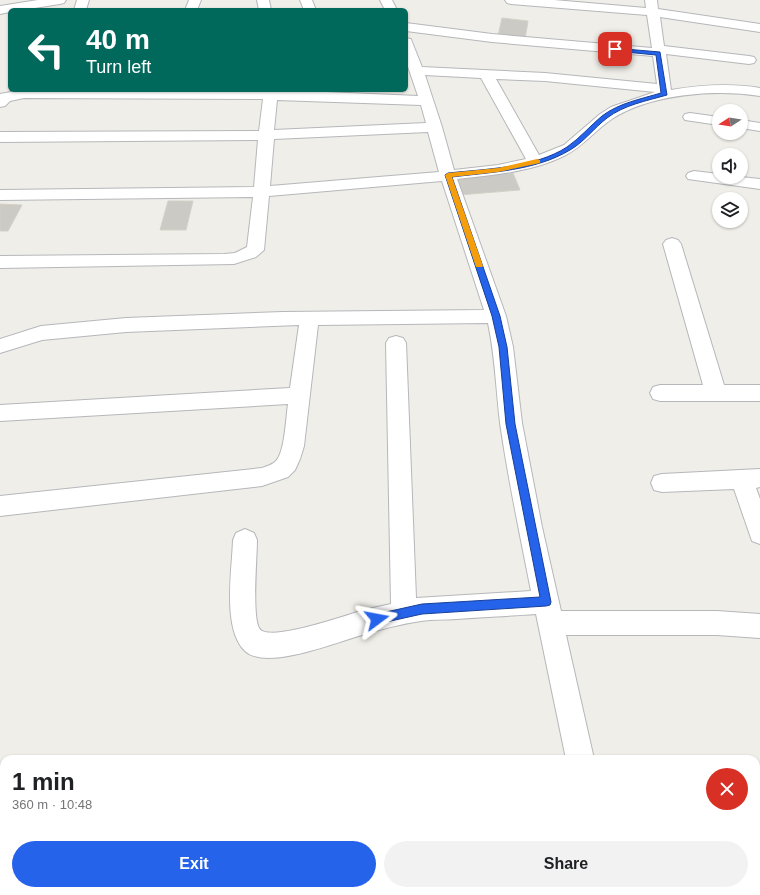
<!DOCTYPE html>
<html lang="en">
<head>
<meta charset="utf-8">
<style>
	body { margin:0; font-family:Helvetica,sans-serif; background:#f2f2f2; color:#202124; height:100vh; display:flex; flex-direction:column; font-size:15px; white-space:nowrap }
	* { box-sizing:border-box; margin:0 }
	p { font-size:13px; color:#757577 }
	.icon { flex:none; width:22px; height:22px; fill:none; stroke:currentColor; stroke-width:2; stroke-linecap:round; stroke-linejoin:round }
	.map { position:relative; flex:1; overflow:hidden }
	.details { position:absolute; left:0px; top:755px; width:760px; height:140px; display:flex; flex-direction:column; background:#fff; border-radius:12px 12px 0 0; box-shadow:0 1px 3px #0004 }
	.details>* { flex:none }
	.banner { position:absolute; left:8px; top:8px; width:400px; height:84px; border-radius:6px; box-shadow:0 1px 3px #0004; background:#00695c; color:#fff; overflow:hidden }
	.needle { width:26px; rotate:258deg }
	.buttons { position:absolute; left:712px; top:104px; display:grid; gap:8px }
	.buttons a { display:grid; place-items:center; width:36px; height:36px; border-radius:50%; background:#fff; box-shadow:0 1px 3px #0004; font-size:20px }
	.pin { position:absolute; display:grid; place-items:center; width:34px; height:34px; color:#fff; margin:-17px; border-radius:8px; box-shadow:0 2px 6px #0006 }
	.me { position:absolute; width:44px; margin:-22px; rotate:77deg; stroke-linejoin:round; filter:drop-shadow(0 0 3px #0008) }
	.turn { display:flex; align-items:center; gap:14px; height:84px; padding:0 12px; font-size:18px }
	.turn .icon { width:52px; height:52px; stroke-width:2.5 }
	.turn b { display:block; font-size:28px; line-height:34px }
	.round { display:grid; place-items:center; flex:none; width:42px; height:42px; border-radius:21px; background:#f2f2f2 }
	.overview { display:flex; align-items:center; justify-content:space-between; height:68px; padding:0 12px }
	h1 { font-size:24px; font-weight:700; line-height:30px }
	.cta { display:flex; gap:8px; margin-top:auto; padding:8px 12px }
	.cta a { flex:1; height:46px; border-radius:24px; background:#2563eb; color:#fff; font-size:16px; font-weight:700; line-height:46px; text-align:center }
	.cta a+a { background:#f2f2f2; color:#202124 }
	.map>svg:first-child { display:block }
	.building { fill:#cbcac4; stroke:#d4d1c7 }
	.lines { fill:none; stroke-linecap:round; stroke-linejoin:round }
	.street-casing { stroke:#b5b7bb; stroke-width:2 }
	.street { fill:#fff; fill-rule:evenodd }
	.route { fill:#2563eb; stroke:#184099 }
	.slow { fill:#f59e0b }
</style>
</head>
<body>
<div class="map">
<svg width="760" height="895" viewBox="0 0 760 895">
	<rect width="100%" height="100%" fill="#f0eee8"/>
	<g class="building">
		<path d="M502,18L528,21L525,39L498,36Z"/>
		<path d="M513,173L520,190L459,195L452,178Z"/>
		<path d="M168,201H193L186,230H160Z"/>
		<path d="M0,204L22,205L8,231H0Z"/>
	</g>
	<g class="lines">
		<g class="street-casing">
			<g id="street">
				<path d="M38,0H66L64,3L60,4L22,10H10V12L0,14V6Z"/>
				<path d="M77,0H89L86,10H74Z"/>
				<path d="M189,0H201L197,10H185Z"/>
				<path d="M257,0H269L271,10H259Z"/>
				<path d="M300,0H312L316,10H304Z"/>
				<path d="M380,0H392L397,10H385Z"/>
				<path d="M505,0H554L646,8L645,0H657L658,9L760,24V32L660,17L664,46L749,56L754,57L756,60L754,63L749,64L666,54L671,90C701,85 731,83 760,88V96C716,89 650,94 612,119C595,130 583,147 564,156C531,172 493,175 457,179L506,316L513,347L522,423L542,527L561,611H717L760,614V638L717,635H566L594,759H566L536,614C510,616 483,617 457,619C445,620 433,619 421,621C401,624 381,629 362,635C337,642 266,671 245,651C222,629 232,571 233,540L236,533L245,529L254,533L257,540C257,558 252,614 259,628C267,644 349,614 364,610C373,608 382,606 391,604L386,343L389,338L396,336L403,338L406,343L416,598L531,591C520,535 508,479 500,423C496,389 495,356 488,323L318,325L304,446L300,459L295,470L288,477L262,486L0,516V496L262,468C267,466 272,465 276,461C285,451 286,417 288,404L0,421V405L290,388L299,325L126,332L42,340L0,353V339L41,326L126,318L283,312L484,310L442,181L269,196L264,250L256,257L234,264L0,268V256L224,254L235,253L247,247L253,197L0,200V190L254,187L258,140L0,142V132L259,131L263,99L24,98L10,101L5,106L0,107V94L22,90H279L418,96L406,61V38L411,39L412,42L422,67L545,73L657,84L653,56L492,42L406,31V23L492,34L652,48L647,15L511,4L507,3ZM425,75L481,78L526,159L498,165L454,170L442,127ZM496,79L545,81L655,92L611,107L600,114L564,145L539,155ZM277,100L421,105L426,123L274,130ZM428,132L439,172L270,186L274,139Z"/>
				<path d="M690,113L719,117V125L685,120L683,117L685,114Z"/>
				<path d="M741,120L760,123V131L741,128Z"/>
				<path d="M694,171L719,174V177H741L760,179V189L688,179L686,176L688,173Z"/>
				<path d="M672,238L678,240L681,244L724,385H760V401H660L653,399L650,393L653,387L660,385H703L663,244L666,240Z"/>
				<path d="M760,469V487L756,488L760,499V544L752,541L734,489L662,492L654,490L651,483L654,476L662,474Z"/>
				<rect x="756" y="793" width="4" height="30"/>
				<path d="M0,872H4V891H19L17,895H0Z"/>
				<path d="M20,891H101L103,895H22Z"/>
				<rect x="577" y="891" width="32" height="4"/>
			</g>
		</g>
		<use href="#street" class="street"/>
	</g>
	<path class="route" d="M613,48L660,52L667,95C646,101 624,105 607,118C594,128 584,142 570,150C535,171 491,172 452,177L500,316L507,347L515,424L551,602L550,605L546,606L422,614L377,624L373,623L372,619L373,615L377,614L422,604L540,597L506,424L499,347L492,316L445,175L448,173C485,169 535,168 567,147C580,138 590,126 602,116C619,103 641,99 661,93L656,55L615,51L613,49Z"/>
	<path class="slow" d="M537,159L540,160V163L498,172L452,177L483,266L482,267H476L445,175L448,173L498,168Z"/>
</svg>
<div class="buttons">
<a><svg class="needle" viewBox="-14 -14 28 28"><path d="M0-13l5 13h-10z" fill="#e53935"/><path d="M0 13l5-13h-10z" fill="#757577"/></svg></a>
<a><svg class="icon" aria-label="sound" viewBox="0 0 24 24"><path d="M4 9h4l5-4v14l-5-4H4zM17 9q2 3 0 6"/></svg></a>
<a><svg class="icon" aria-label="layers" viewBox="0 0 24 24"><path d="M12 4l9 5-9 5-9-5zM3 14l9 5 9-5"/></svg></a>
</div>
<div class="pin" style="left:615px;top:49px;background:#d93025"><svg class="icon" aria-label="arrive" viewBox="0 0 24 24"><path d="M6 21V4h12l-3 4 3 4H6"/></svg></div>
<svg class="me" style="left:377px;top:619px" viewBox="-20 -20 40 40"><path d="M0-17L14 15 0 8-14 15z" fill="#2563eb" stroke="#fff" stroke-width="4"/></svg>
<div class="banner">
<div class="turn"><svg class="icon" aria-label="left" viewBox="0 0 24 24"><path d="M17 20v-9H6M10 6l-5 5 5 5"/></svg><div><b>40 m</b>Turn left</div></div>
</div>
<section class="details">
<div class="overview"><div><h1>1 min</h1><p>360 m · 10:48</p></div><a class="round" style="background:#d93025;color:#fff"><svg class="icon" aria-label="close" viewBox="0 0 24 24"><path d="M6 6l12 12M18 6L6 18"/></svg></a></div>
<div class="cta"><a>Exit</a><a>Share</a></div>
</section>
</div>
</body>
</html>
